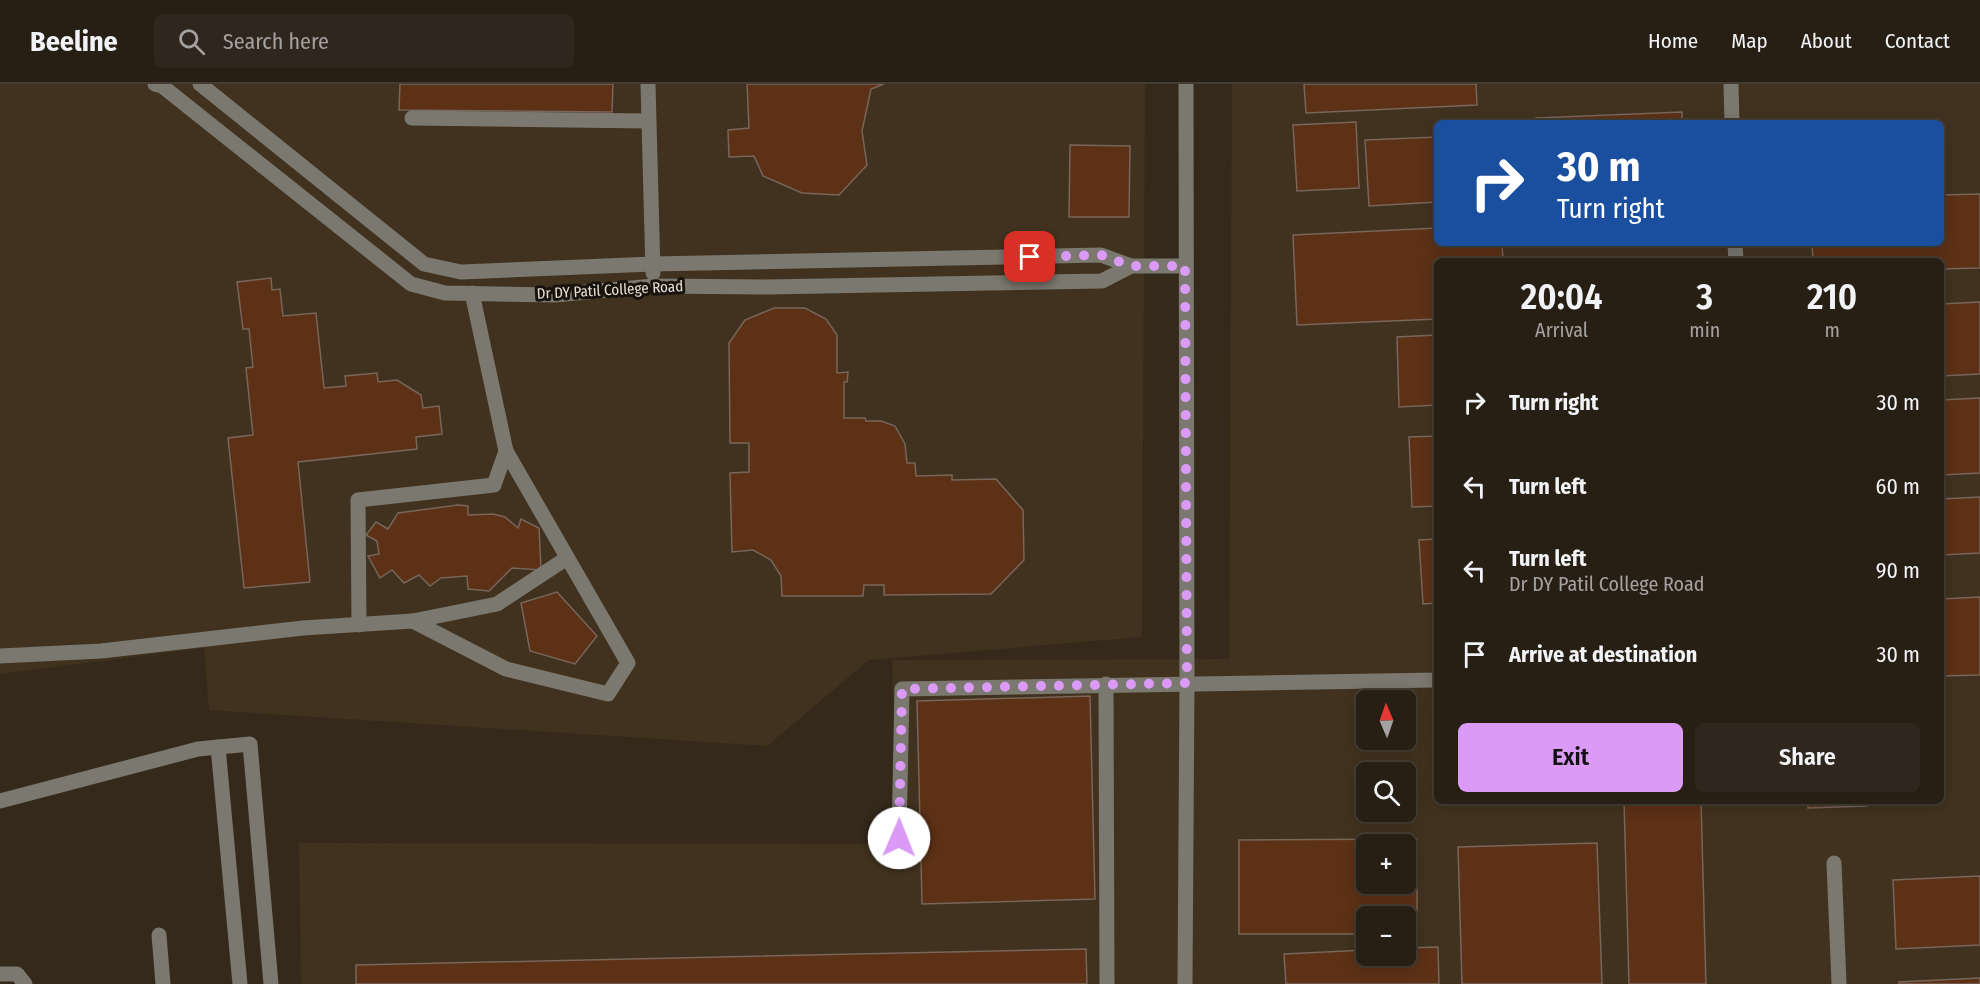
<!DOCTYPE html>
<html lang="en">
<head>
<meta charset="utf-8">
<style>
	body { margin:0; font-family:"Fira Sans Condensed",sans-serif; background:#2f271d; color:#f1f3f6; height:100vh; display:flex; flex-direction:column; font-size:22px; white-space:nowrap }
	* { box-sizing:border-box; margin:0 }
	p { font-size:20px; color:#a4a2a0 }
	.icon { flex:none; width:33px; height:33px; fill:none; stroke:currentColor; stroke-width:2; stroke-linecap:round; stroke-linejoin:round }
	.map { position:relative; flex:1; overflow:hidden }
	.sheet { position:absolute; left:1434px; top:174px; width:510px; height:546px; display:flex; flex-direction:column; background:#271f14; border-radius:9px; box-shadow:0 3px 15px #0003,0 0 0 2px #433d34 }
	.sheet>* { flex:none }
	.top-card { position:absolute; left:1434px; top:36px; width:510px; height:126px; border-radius:9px; box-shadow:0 3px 15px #0003,0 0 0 2px #433d34; background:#1a4fa0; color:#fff; overflow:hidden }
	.needle { width:39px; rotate:358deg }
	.tools { position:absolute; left:1356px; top:606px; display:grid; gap:12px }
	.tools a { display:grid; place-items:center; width:60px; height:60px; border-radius:9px; background:#271f14; box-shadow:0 3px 15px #0003,0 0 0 2px #433d34; font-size:30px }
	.pin { position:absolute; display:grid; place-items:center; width:51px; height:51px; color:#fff; margin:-26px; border-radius:12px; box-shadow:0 3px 9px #0006 }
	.me { position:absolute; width:66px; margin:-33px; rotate:1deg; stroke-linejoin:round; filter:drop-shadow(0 0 4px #0008) }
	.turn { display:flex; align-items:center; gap:21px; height:126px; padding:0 24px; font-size:27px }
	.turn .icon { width:78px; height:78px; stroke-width:2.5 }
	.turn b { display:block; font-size:42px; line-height:51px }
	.eta { display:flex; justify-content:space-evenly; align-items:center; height:102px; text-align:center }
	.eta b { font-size:36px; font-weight:600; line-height:42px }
	.primary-button { display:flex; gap:12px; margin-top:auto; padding:12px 24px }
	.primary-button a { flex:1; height:69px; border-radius:9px; background:#db9af6; color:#111; font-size:24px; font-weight:600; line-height:69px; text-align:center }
	.primary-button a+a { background:#2f271d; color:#f1f3f6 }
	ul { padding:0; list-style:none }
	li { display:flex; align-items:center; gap:18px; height:84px; padding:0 24px }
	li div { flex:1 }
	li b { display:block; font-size:22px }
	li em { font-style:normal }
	header { display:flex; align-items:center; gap:36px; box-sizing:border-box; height:84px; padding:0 30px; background:#271f14; border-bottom:2px solid #433d34 }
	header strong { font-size:28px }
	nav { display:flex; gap:33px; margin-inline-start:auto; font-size:21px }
	.search { width:420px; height:54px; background:#2f271d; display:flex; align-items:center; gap:15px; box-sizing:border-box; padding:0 21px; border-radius:9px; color:#a4a2a0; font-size:22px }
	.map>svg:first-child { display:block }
	.built { fill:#40321e; fill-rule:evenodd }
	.building { fill:#5c3116; stroke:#78655b; stroke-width:1.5; fill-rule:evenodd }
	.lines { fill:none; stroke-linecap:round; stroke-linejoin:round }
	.minor { stroke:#7a786f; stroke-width:15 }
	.route { stroke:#db9af6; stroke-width:10; stroke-dasharray:0 18 }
	.labels { text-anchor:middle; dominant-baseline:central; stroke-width:6; stroke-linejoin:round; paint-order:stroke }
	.street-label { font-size:15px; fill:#e6dfd6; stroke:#17120c }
</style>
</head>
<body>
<header>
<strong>Beeline</strong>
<div class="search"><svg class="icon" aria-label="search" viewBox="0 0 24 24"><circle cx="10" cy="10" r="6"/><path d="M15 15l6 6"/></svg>Search here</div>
<nav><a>Home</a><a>Map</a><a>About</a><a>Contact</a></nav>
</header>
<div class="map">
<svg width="1980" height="900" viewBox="0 0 1980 900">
	<rect width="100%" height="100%" fill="#34291a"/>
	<g class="built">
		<path d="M0,0H1145L1142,553L869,576L767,662L209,626L204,564L0,590Z"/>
		<path d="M1232,0H1980V900H301L299,759L898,760L892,576L1229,575ZM1437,39H1941V159H1437ZM1437,177H1941V717H1437ZM1366,616H1406V656H1366ZM1366,688H1406V728H1366ZM1366,760H1406V800H1366ZM1366,832H1406V872H1366Z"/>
	</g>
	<g class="building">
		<path d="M400,0H613L612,28L399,26Z"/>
		<path d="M747,0H884L871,5L862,47L867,81L839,111L802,109L763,92L754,72L729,73L728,46L749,44Z"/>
		<path d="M1304,0H1476L1477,21L1306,29Z"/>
		<path d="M1682,28V39H1537L1536,34Z"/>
		<path d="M1356,38L1359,104L1297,107L1293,41Z"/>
		<path d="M1437,53V118L1369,122L1365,56Z"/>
		<path d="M1070,61L1130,62L1129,133H1069Z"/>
		<path d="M1980,110V184L1941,185V177H1813L1812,159H1941V111Z"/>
		<path d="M1437,144V159H1502L1503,177H1437V235L1297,241L1293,151Z"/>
		<path d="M271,194L272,206L280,205L283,232L316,229L324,304L346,302L345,292L377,289L378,298L397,296L421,311L423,324L439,322L442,350L416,353L417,365L298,378L310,498L244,504L228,354L253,351L246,284L253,283L249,245H243L237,198Z"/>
		<path d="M1980,218V290L1941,292V220Z"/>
		<path d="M774,224H805L826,235L837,251V289L848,288L847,298H844V334H865L866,337H881L895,342L905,360L907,379H915L916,392L952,391V396L996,395L1023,426L1024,476L991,510L884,511V501H864L863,512H782L781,492L771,476L753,466L732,468L730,389L749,388V359H730L729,259L745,236Z"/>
		<path d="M1437,251V321L1399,323L1397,253Z"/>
		<path d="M1980,314V389L1941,391V316Z"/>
		<path d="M1437,352V422L1412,423L1409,353Z"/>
		<path d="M1980,413V469L1941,471V415Z"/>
		<path d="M458,421L468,422V431L493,430L505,433L518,444L521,435L539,444L541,486L512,484L489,507L468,505L467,492L441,494L430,502L419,491L404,499L392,486L380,494L368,472L379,470L377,457L366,451L376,438L388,445L398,429Z"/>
		<path d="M1437,455V519L1423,520L1419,456Z"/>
		<path d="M557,508L597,552L575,580L530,567L521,519Z"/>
		<path d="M1980,513V591L1941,592V515Z"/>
		<path d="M1090,612L1095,815L922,820L917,617Z"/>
		<path d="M1624,717H1701L1706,900H1629Z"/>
		<path d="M1808,717H1867V722L1808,724Z"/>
		<path d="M1417,755V850H1406V832H1366V850H1239V756ZM1366,760H1406V800H1366Z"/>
		<path d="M1597,759L1602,900H1462L1458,763Z"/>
		<path d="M1980,792V861L1896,865L1893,796Z"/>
		<path d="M1438,863L1439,900H1286L1284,870L1366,866V872H1406V864Z"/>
		<path d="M1086,865L1087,900H356V881Z"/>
		<path d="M1980,894V900H1899V898Z"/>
	</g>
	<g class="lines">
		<g class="minor">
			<path d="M155,0L162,2L411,200L445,209L554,211L654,202L767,203L1102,197L1131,182L1101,171L653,180L461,188L424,180L200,0"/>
			<path d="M648,0L653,189"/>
			<path d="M1731,0L1732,39"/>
			<path d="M412,34L648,37"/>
			<path d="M1735,159L1736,177"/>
			<path d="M1131,182H1185"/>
			<path d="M413,537L497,520L567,474"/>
			<path d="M359,541L358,416L494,401L506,367"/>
			<path d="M0,572L101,567L303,544L413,537L506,585L608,610L628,579L506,367L472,209"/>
			<path d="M1106,600L1107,900"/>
			<path d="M218,663L240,900"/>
			<path d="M0,717L198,665L250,660L271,900"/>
			<path d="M899,754L902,605L1437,596"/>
			<path d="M1834,779L1839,900"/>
			<path d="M159,851L163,900"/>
			<path d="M0,890H17L25,900"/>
			<path d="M1185,900L1187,599L1186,0"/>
		</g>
	</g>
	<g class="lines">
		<path class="route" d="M899,754L902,605L1187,599L1185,182H1131L1101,171L1030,173"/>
	</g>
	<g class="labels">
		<g class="street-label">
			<text transform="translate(610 206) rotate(-3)">Dr DY Patil College Road</text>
		</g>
	</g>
</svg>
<div class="tools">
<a><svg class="needle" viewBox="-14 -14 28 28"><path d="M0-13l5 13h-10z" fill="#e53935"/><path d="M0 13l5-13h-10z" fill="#a4a2a0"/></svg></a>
<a><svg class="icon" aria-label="search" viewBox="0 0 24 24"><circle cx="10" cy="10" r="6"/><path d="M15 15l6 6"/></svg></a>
<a>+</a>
<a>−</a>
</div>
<div class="pin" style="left:1030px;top:173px;background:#d93025"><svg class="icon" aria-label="arrive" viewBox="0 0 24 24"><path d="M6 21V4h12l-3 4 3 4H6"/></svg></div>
<svg class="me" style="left:899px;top:754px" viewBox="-20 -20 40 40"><circle r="19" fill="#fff"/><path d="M0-13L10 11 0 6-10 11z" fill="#db9af6"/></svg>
<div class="top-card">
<div class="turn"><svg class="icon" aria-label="right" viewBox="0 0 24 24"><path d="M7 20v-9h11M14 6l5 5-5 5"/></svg><div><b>30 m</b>Turn right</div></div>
</div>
<section class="sheet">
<div class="eta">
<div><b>20:04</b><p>Arrival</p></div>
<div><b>3</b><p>min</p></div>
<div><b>210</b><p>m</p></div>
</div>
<ul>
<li><svg class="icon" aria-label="right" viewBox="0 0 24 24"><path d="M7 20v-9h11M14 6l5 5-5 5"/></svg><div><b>Turn right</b></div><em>30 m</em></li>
<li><svg class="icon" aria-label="left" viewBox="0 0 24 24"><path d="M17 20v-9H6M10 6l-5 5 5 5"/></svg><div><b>Turn left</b></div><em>60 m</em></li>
<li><svg class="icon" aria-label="left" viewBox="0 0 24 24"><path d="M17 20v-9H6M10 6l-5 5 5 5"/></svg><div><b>Turn left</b><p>Dr DY Patil College Road</p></div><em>90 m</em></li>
<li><svg class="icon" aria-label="arrive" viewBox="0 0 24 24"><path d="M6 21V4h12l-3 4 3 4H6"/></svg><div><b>Arrive at destination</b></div><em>30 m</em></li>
</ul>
<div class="primary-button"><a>Exit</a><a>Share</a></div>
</section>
</div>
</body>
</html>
